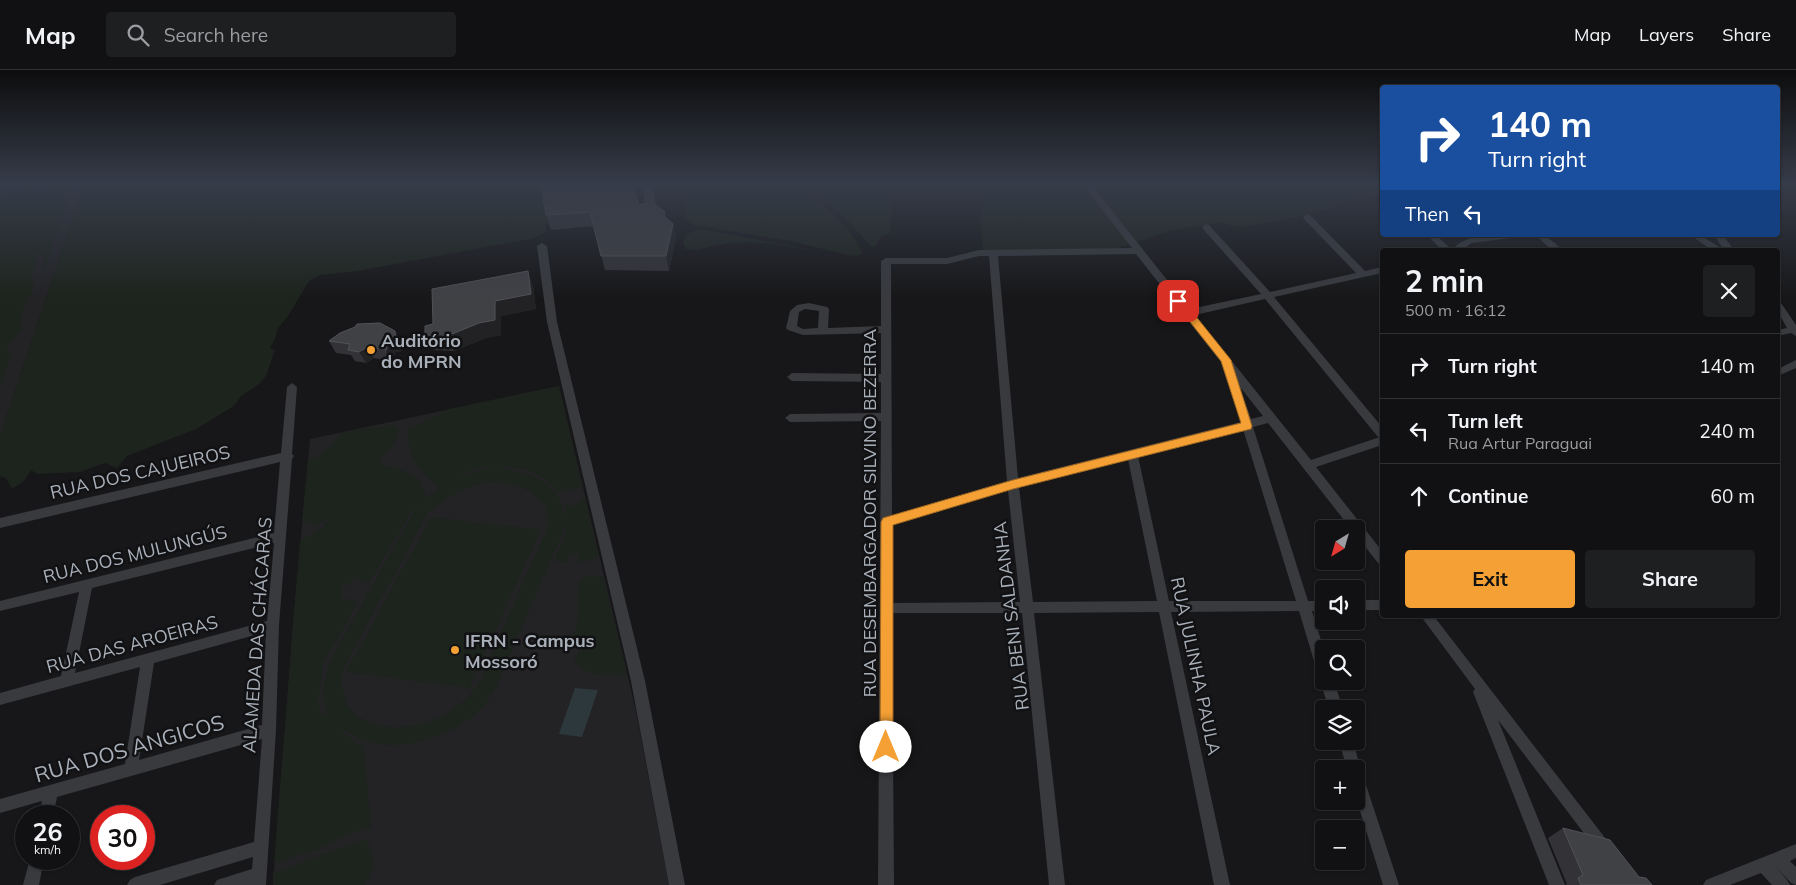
<!DOCTYPE html>
<html lang="en">
<head>
<meta charset="utf-8">
<style>
	body { margin:0; font-family:Mulish,sans-serif; background:#1e1f21; color:#f1f3f6; height:100vh; display:flex; flex-direction:column; font-size:19px; white-space:nowrap }
	* { box-sizing:border-box; margin:0 }
	p { font-size:16px; color:#9c9da0 }
	.icon { flex:none; width:28px; height:28px; fill:none; stroke:currentColor; stroke-width:2; stroke-linecap:round; stroke-linejoin:round }
	.map { position:relative; flex:1; overflow:hidden }
	.panel { position:absolute; left:1380px; top:178px; width:400px; height:370px; display:flex; flex-direction:column; background:#111113; border-radius:5px; box-shadow:0 1px 4px #0004,0 0 0 1px #303133 }
	.panel>* { flex:none }
	.top-card { position:absolute; left:1380px; top:15px; width:400px; height:152px; border-radius:5px; box-shadow:0 1px 4px #0004,0 0 0 1px #303133; background:#1a4fa0; color:#fff; overflow:hidden }
	.needle { width:32px; rotate:217deg }
	.fabs { position:absolute; left:1315px; top:450px; display:grid; gap:10px }
	.fabs a { display:grid; place-items:center; width:50px; height:50px; border-radius:5px; background:#111113; box-shadow:0 1px 4px #0004,0 0 0 1px #303133; font-size:25px }
	.speed { position:absolute; left:15px; top:735px; display:flex; gap:10px; font-size:25px; font-weight:700; text-align:center }
	.speed>* { display:grid; place-content:center; width:65px; height:65px; border-radius:50%; background:#111113; box-shadow:0 1px 4px #0004,0 0 0 1px #303133; line-height:1 }
	.speed small { font-size:12px; font-weight:400 }
	.speed .limit { border:8px solid #d22; background:#fff; color:#111 }
	.pin { position:absolute; display:grid; place-items:center; width:42px; height:42px; color:#fff; margin:-21px; border-radius:10px; box-shadow:0 2px 8px #0006 }
	.me { position:absolute; width:55px; margin:-28px; rotate:0deg; stroke-linejoin:round; filter:drop-shadow(0 0 4px #0008) }
	.turn { display:flex; align-items:center; gap:18px; height:105px; padding:0 25px; font-size:22px }
	.turn .icon { width:65px; height:65px; stroke-width:2.5 }
	.turn b { display:block; font-size:35px; line-height:42px }
	.then { display:flex; align-items:center; height:48px; padding:0 25px; background:#0003; gap:10px; font-size:19px }
	.round { display:grid; place-items:center; flex:none; width:52px; height:52px; border-radius:5px; background:#1e1f21 }
	.headline { display:flex; align-items:center; justify-content:space-between; height:85px; padding:0 25px }
	h1 { font-size:30px; font-weight:700; line-height:38px }
	.cta { display:flex; gap:10px; margin-top:auto; padding:10px 25px }
	.cta a { flex:1; height:58px; border-radius:5px; background:#f4a034; color:#111; font-size:20px; font-weight:700; line-height:58px; text-align:center }
	.cta a+a { background:#1e1f21; color:#f1f3f6 }
	ul { padding:0; list-style:none }
	li { display:flex; align-items:center; gap:15px; height:65px; padding:0 25px; border-top:1px solid #303133 }
	li div { flex:1 }
	li b { display:block; font-size:19px }
	li em { font-style:normal }
	header { display:flex; align-items:center; gap:30px; box-sizing:border-box; height:70px; padding:0 25px; background:#111113; border-bottom:1px solid #303133 }
	header strong { font-size:24px }
	nav { display:flex; gap:28px; margin-inline-start:auto; font-size:18px }
	.search { width:350px; height:45px; background:#1e1f21; display:flex; align-items:center; gap:12px; box-sizing:border-box; padding:0 18px; border-radius:5px; color:#9c9da0; font-size:19px }
	.map>svg:first-child { display:block }
	.built { fill:#232326 }
	.green { fill:#1d241d; fill-rule:evenodd }
	.water { fill:#2d383d }
	.lines { fill:none; stroke-linecap:round; stroke-linejoin:round }
	.street { fill:#383a3e; fill-rule:evenodd }
	.wall { fill:#333337 }
	.shaded-wall { fill:#222225 }
	.building { fill:#404145; stroke:#505257 }
	.route { fill:#f4a034; stroke:#9f6822 }
	.poi-dot { fill:#f4a034; stroke:#121214; stroke-width:2 }
	.labels { text-anchor:middle; dominant-baseline:central; stroke-width:5; stroke-linejoin:round; paint-order:stroke }
	.poi-label { font-size:18px; font-weight:bold; fill:#a9b0b9; stroke:#121214; text-anchor:start }
	.street-label { font-size:18px; fill:#a9b0b9; stroke:#121214 }
	.near-street-label { font-size:21px; fill:#a9b0b9; stroke:#121214 }
</style>
</head>
<body>
<header>
<strong>Map</strong>
<div class="search"><svg class="icon" aria-label="search" viewBox="0 0 24 24"><circle cx="10" cy="10" r="6"/><path d="M15 15l6 6"/></svg>Search here</div>
<nav><a>Map</a><a>Layers</a><a>Share</a></nav>
</header>
<div class="map">
<svg width="1796" height="815" viewBox="0 0 1796 815">
	<rect width="100%" height="100%" fill="#171719"/>
	<g class="built">
		<path d="M0,114H84L0,367Z"/>
		<path d="M559,316L636,641L669,815H273L293,554L310,369Z"/>
	</g>
	<g class="green">
		<path d="M65,114L74,115L43,202L42,195L45,187L39,182L35,189L37,195L31,203L34,219C25,232 20,242 22,259L6,278L12,285L3,308L4,313L0,316V124Z"/>
		<path d="M84,114H544L549,150L545,155L547,161L534,168L358,201L320,205L309,211L288,246L278,258L275,268L270,278L275,280L266,306L259,314L241,326L234,336L196,359L127,386L117,398L105,393L80,402L37,404L31,400L24,411L12,419L6,408L0,407V367Z"/>
		<path d="M694,114L797,116C818,129 853,159 862,182L861,185L852,186L790,171L694,155C677,145 687,128 694,114Z"/>
		<path d="M807,114H893L890,163L881,166L875,177H872L849,152Z"/>
		<path d="M978,114H1382V124L1355,129L1310,144L1260,154L1241,157L1219,153L1171,160L1113,180H983L980,148L984,130Z"/>
		<path d="M700,159L827,183L773,174L752,172L726,173L697,180L686,179L683,173L687,164Z"/>
		<path d="M559,316L582,416L567,421H557C539,395 494,391 467,402C457,406 448,413 439,418C428,410 414,394 410,380C408,373 409,367 407,360L449,339Z"/>
		<path d="M391,355L400,360L395,371L380,391L382,395L400,399L419,409L427,427L412,441L368,514L356,508L342,518L341,526L347,530L358,529L348,551L323,593L318,633L320,641L327,647L323,624L327,597L410,448C426,423 461,401 491,398C505,397 519,401 532,406C555,414 565,433 565,457L496,617C493,622 490,628 486,633C463,661 413,680 378,674C362,671 350,663 336,655L358,674L364,676L371,758L361,759L318,779L274,793L300,471L321,459L328,450H324L317,455L302,451L308,390L319,386L332,376L335,369L342,362ZM490,412C516,412 552,424 548,456C531,494 515,531 498,568C491,583 486,603 476,617C454,650 399,669 363,649C343,639 339,617 344,597L428,443C447,426 465,417 490,412Z"/>
		<path d="M585,428L598,486L589,491L579,492L578,485H569L566,492H556C555,483 559,480 562,472C568,458 564,449 566,435H575Z"/>
		<path d="M431,447L541,460L469,618L346,602Z"/>
		<path d="M595,505L596,508L603,506L627,606C610,605 584,607 574,591L579,582L573,565L577,553L578,514L583,508Z"/>
		<path d="M362,770L367,771C376,786 375,801 364,815H273V803Z"/>
	</g>
	<path class="water" d="M575,618L598,620L582,667L559,664Z"/>
	<g class="lines">
		<g class="street">
			<path d="M1082,114H1091L1190,239L1261,224L1203,159L1202,157L1206,154L1209,155L1270,222L1356,203L1304,149L1303,147L1307,144L1310,145L1365,201L1382,197V203L1274,227L1382,357V375L1316,397L1382,481V494L1378,493L1356,465V459H1351L1268,353L1253,357L1308,531H1324V541H1312L1324,580V611H1334L1343,639H1329L1320,611L1323,607L1319,605L1317,601L1299,541L1171,542L1230,815H1214L1159,542L1034,543L1065,815H1049L1022,543H892L894,815H878L881,351L790,352L785,348L790,344L881,343V312L792,311L787,307L792,303L881,304V263L803,265L788,260L786,258L790,241L797,235L809,233L827,237L829,239L828,258L881,256V191L886,188H947L979,180L1132,178ZM1136,184L1224,296L1241,352L1018,408L998,186ZM979,186H989L1007,411L892,446L891,194H947ZM1265,229L1378,367H1380L1311,390L1195,245ZM805,239L819,241L818,258L803,259L797,256L799,242ZM1240,317L1263,346L1251,349ZM1243,359L1296,531H1169L1138,386ZM1128,389L1157,531L1033,532L1019,417ZM1008,420L1020,532L892,533V455Z"/>
			<path d="M1427,165H1436L1452,180C1468,162 1495,165 1516,165L1512,168L1471,173L1463,180H1442Z"/>
			<path d="M1535,165H1545L1563,180H1552Z"/>
			<path d="M1690,165H1700L1724,180H1712Z"/>
			<path d="M1714,165H1723L1734,180H1724Z"/>
			<path d="M542,173L547,176L557,252L645,611L685,815H669L631,611L547,252L537,176Z"/>
			<path d="M1778,232L1781,233L1796,255V266L1791,263L1778,266V260L1787,258L1778,242Z"/>
			<path d="M1796,290V298L1778,306V299Z"/>
			<path d="M292,313L297,317L292,384L294,386L292,389L279,555L276,660L266,815H214L217,810L252,799L253,787L160,815H127L130,810L135,807L254,772L262,669L57,727L53,746H39L42,731L0,743V729L125,694L140,597L0,635V623L61,606L79,522L0,541V531L274,463L280,392L0,458V448L281,383L287,317ZM274,473L267,551L75,603L92,518ZM266,562L262,655L139,690L154,593Z"/>
			<rect x="1356" y="530" width="26" height="10"/>
			<path d="M1420,545H1433L1609,773L1611,778L1609,783L1604,785L1599,783L1498,650L1565,815H1549L1473,622L1475,619Z"/>
			<path d="M1339,671H1353L1361,700L1399,815H1383L1356,728V699H1347Z"/>
			<path d="M1796,774V788L1790,791L1796,797V815L1791,813L1776,797L1787,810L1790,815H1772L1761,803L1730,815H1703L1706,810Z"/>
			<path d="M30,789H44L39,815H23Z"/>
		</g>
	</g>
	<g class="wall">
		<path d="M639,135H656L666,148L673,154L676,168L669,201L605,200L594,156L551,160L546,145Z"/>
		<path d="M533,216L536,239L501,246V265L486,268L454,281L433,280L425,266L433,254Z"/>
		<path d="M395,261L401,272L402,281L395,282L392,291L374,288L366,293L355,291L351,285L336,283L329,271Z"/>
		<path d="M1563,758L1639,807L1652,815H1565L1567,814L1548,768Z"/>
	</g>
	<g class="shaded-wall">
		<path d="M673,154L676,168L669,201L666,186Z"/>
		<path d="M528,201L533,216L536,239L501,246V265L486,268L454,281L447,266L495,231Z"/>
		<path d="M395,261L401,272L402,281L395,282L392,291L386,280L389,271Z"/>
		<path d="M367,277L374,288L366,293L359,282Z"/>
	</g>
	<g class="building">
		<path d="M541,114H632L639,135L646,133L643,114H651L655,134L665,142L664,146L673,154L666,186H601L590,142L546,145Z"/>
		<path d="M528,201L531,224L495,231V250L479,253L447,266H425V256L433,254L432,219Z"/>
		<path d="M380,253L395,261L396,270L389,271L386,280L367,277L359,282L348,280L350,274L329,271L340,263L355,257L357,254Z"/>
		<path d="M1563,758L1610,770L1639,807L1646,808L1652,815H1581L1578,808L1583,805Z"/>
	</g>
	<linearGradient id="sky" x2="0" y2="1"><stop stop-color="#0d0d0e"/><stop offset="0.5" stop-color="#363c49"/><stop offset="1" stop-color="#363c49" stop-opacity="0"/></linearGradient>
	<rect width="1796" height="228" fill="url(#sky)"/>
	<path class="route" d="M1178,228L1182,229L1231,290L1252,356L1251,359L1013,419L893,455V677L891,681L886,683L882,681L880,677L881,452L883,448L1013,410L1241,353L1221,291L1175,233V229Z"/>
	<g class="poi-dot">
		<circle cx="371" cy="280" r="5"/>
		<circle cx="455" cy="580" r="5"/>
	</g>
	<g class="labels">
		<g class="poi-label">
			<text x="381" y="270">Auditório<tspan x="381" dy="21">do MPRN</tspan></text>
			<text x="465" y="570">IFRN - Campus<tspan x="465" dy="21">Mossoró</tspan></text>
		</g>
		<g class="street-label">
			<text transform="translate(140 402) rotate(-13)">RUA DOS CAJUEIROS</text>
			<text transform="translate(869 443) rotate(-90)">RUA DESEMBARGADOR SILVINO BEZERRA</text>
			<text transform="translate(135 484) rotate(-14)">RUA DOS MULUNGÚS</text>
			<text transform="translate(1011 546) rotate(-97)">RUA BENI SALDANHA</text>
			<text transform="translate(257 565) rotate(-86)">ALAMEDA DAS CHÁCARAS</text>
			<text transform="translate(132 574) rotate(-15)">RUA DAS AROEIRAS</text>
			<text transform="translate(1196 596) rotate(78)">RUA JULINHA PAULA</text>
		</g>
		<g class="near-street-label">
			<text transform="translate(129 678) rotate(-16)">RUA DOS ANGICOS</text>
		</g>
	</g>
</svg>
<div class="fabs">
<a><svg class="needle" viewBox="-14 -14 28 28"><path d="M0-13l5 13h-10z" fill="#e53935"/><path d="M0 13l5-13h-10z" fill="#9c9da0"/></svg></a>
<a><svg class="icon" aria-label="sound" viewBox="0 0 24 24"><path d="M4 9h4l5-4v14l-5-4H4zM17 9q2 3 0 6"/></svg></a>
<a><svg class="icon" aria-label="search" viewBox="0 0 24 24"><circle cx="10" cy="10" r="6"/><path d="M15 15l6 6"/></svg></a>
<a><svg class="icon" aria-label="layers" viewBox="0 0 24 24"><path d="M12 4l9 5-9 5-9-5zM3 14l9 5 9-5"/></svg></a>
<a>+</a>
<a>−</a>
</div>
<div class="speed"><div>26<small>km/h</small></div><div class="limit">30</div></div>
<div class="pin" style="left:1178px;top:231px;background:#d93025"><svg class="icon" aria-label="arrive" viewBox="0 0 24 24"><path d="M6 21V4h12l-3 4 3 4H6"/></svg></div>
<svg class="me" style="left:886px;top:677px" viewBox="-20 -20 40 40"><circle r="19" fill="#fff"/><path d="M0-13L10 11 0 6-10 11z" fill="#f4a034"/></svg>
<div class="top-card">
<div class="turn"><svg class="icon" aria-label="right" viewBox="0 0 24 24"><path d="M7 20v-9h11M14 6l5 5-5 5"/></svg><div><b>140 m</b>Turn right</div></div>
<div class="then">Then<svg class="icon" aria-label="left" viewBox="0 0 24 24"><path d="M17 20v-9H6M10 6l-5 5 5 5"/></svg></div>
</div>
<section class="panel">
<div class="headline"><div><h1>2 min</h1><p>500 m · 16:12</p></div><a class="round"><svg class="icon" aria-label="close" viewBox="0 0 24 24"><path d="M6 6l12 12M18 6L6 18"/></svg></a></div>
<ul>
<li><svg class="icon" aria-label="right" viewBox="0 0 24 24"><path d="M7 20v-9h11M14 6l5 5-5 5"/></svg><div><b>Turn right</b></div><em>140 m</em></li>
<li><svg class="icon" aria-label="left" viewBox="0 0 24 24"><path d="M17 20v-9H6M10 6l-5 5 5 5"/></svg><div><b>Turn left</b><p>Rua Artur Paraguai</p></div><em>240 m</em></li>
<li><svg class="icon" aria-label="ahead" viewBox="0 0 24 24"><path d="M12 20V5M6 11l6-6 6 6"/></svg><div><b>Continue</b></div><em>60 m</em></li>
</ul>
<div class="cta"><a>Exit</a><a>Share</a></div>
</section>
</div>
</body>
</html>
